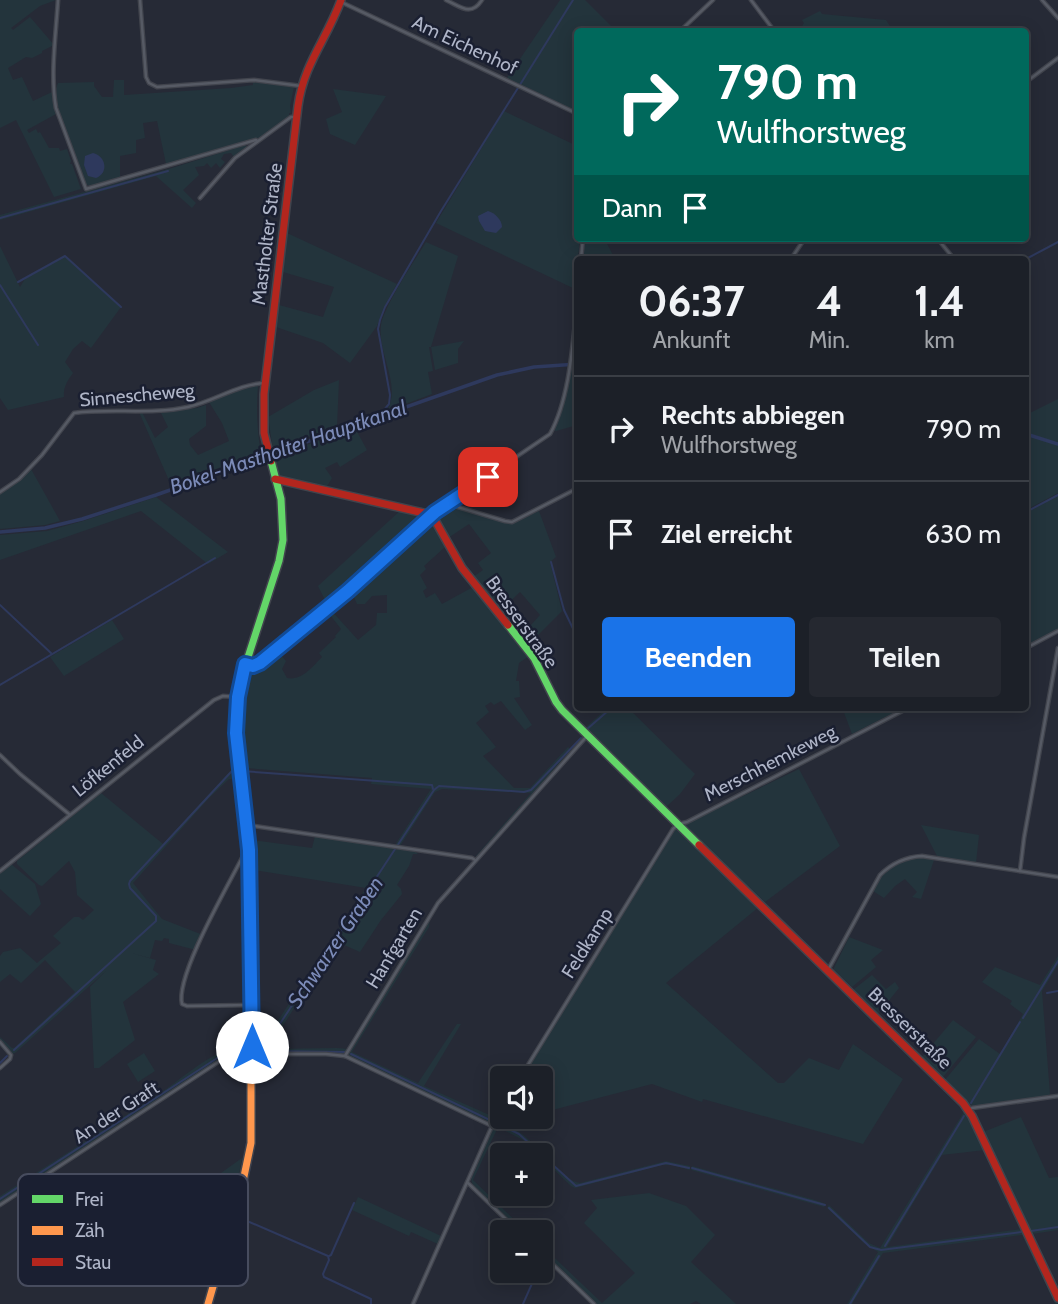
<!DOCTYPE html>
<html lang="de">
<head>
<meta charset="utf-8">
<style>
	body { margin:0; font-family:Cabin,sans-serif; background:#252830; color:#f1f3f6; height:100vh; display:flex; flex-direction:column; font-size:26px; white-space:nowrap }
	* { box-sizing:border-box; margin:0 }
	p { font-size:23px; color:#a0a3a8 }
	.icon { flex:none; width:38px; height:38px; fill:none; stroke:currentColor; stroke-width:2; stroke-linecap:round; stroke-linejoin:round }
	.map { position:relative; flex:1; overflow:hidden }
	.sheet { position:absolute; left:574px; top:256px; width:455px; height:455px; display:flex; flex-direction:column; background:#1c2028; border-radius:7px; box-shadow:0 4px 18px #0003,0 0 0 2px #3a3e45 }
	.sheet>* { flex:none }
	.guide { position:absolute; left:574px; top:28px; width:455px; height:214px; border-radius:7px; box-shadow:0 4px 18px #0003,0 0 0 2px #3a3e45; background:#00695c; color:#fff; overflow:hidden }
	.controls { position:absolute; left:490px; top:1066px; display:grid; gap:14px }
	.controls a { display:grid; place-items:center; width:63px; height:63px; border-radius:7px; background:#1c2028; box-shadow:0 4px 18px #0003,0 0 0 2px #3a3e45; font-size:35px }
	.pin { position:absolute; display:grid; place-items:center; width:60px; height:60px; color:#fff; margin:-30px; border-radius:14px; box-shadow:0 4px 10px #0006 }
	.me { position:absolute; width:77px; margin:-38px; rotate:0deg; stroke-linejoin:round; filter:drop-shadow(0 0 5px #0008) }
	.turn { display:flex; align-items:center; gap:24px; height:147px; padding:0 28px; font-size:32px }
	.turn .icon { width:91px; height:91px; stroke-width:2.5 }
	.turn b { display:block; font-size:49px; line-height:60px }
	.then { display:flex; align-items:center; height:66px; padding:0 28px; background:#0003; gap:14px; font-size:26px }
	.eta { display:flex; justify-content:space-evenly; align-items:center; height:119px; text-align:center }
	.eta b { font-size:42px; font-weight:700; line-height:49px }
	.cta { display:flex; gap:14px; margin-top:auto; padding:14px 28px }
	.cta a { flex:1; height:80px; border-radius:7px; background:#1a73e8; color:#fff; font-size:28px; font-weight:700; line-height:80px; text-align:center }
	.cta a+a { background:#252830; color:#f1f3f6 }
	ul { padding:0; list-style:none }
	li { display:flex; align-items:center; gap:21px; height:105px; padding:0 28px; border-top:2px solid #3a3e45 }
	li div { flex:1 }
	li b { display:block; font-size:26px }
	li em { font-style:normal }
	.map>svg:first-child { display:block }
	.green { fill:#23343c }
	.water { fill:#2e395d }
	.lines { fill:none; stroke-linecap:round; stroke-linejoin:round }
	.stream { stroke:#2e395d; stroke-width:2 }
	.canal { stroke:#2e395d; stroke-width:3.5 }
	.street-casing { stroke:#41444d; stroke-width:5 }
	.fast-casing { stroke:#41444d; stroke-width:10 }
	.slow-casing { stroke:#41444d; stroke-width:10 }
	.jam-casing { stroke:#41444d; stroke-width:10 }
	.street { stroke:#565a64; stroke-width:2.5 }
	.fast { stroke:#63d668; stroke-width:7 }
	.slow { stroke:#ff974d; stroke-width:7 }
	.jam { stroke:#b3261e; stroke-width:7 }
	.route-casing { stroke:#114b97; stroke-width:18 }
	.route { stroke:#1a73e8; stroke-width:12 }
	.labels { text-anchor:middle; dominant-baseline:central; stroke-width:5; stroke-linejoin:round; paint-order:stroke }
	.street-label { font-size:19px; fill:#afb5c8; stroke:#1a1f31 }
	.water-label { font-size:21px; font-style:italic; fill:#7c8bb8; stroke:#1a1f31 }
	.key { fill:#1a1f31; stroke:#474c5e; stroke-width:2 }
	.key-label { font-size:19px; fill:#afb5c8 }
</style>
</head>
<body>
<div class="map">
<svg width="1058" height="1304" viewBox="0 0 1058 1304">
	<rect width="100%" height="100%" fill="#262a36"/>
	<g class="green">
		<path d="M0,0H56L40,6L11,28L13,30L30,17L54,45L42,51V53L32,58L26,57L8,68L13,80L22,77L33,101L52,92L56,114L27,130L29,133L36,129L38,133L40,132L49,148H59L60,151L67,149L71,161L70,164H72L81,189L54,197L16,120L0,128Z"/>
		<path d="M560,0H585L616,31L578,32L577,100L574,105L577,107V112L507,78Z"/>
		<path d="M820,11L822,14L886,20L893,31H799L804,23L802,20Z"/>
		<path d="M114,80H124V95L231,88L253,85V82L294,87L290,106L291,113H289V117L261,137L169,165L166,164L157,121L143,123L145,138L136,140V153L120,156V178L91,186L85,184C78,163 49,101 58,83L94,82V86L102,97H113Z"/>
		<path d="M333,89L386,96L355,145L330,134L326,119L342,112Z"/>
		<path d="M504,111L577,146L578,238H580L575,289L436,223Z"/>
		<path d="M245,145L247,147L234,157L231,153L224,154L221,159L225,162L220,168L216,163L211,168L207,163L204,166L195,167L199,175L183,190L196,203L192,208L156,176L0,220V215L172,168Z"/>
		<path d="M287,233L397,284L384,307L377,326L350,363L323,343L276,327L279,305L323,317L334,287L283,272Z"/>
		<path d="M585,238H604L615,259H582Z"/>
		<path d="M426,242L458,256L431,347H429L433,371L428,372L432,394L387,411C402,385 377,353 381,325C385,304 414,262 426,242Z"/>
		<path d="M0,246L20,287L25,279L65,257L121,307L91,348L82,341L73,349L65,362L73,373C68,380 63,387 64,397L8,410L0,398Z"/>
		<path d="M464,341L458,349V363L435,370L431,347Z"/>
		<path d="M572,368H577L576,419L577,425L556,431L554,430Z"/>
		<path d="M339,380L337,427L273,450L268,417L314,390Z"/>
		<path d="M251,386H258C256,409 257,430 261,453L171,485L139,412H142L155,438L168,427L160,411L197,408L206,405V426L189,439L190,445L198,455L229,441L222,423L209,402Z"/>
		<path d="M1058,399V493L1026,510V415Z"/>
		<path d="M355,428L367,450L340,467L337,462L325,468L332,478L326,488L282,478L277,476L272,457Z"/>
		<path d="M31,469L60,521L45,525L0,529V493L20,480Z"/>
		<path d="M1058,496V629L1026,645V513Z"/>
		<path d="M156,497L228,552L208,564L141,511L0,560V535L47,531L83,521Z"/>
		<path d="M448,506L512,524L539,511L556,557L550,562L562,611L528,645L519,634L531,625L540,615L520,592L500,611L473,577L483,570L478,563L491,553L469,524L448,538L435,515Z"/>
		<path d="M401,510L423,516L425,519L328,606L318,586Z"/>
		<path d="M429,522C437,525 441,539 445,547L424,566L426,569L420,575L427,588L423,591L426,598L435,593L442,604L473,587L529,656L519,663L516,681H519L520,697L514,698L532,725L525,730L501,701L494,705L491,702L485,706L489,712L476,723L496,747L483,756L514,788H530L568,747L571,750L479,855L475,857L531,793L442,789L435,792L400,846L395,845L431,789L371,784L372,778L245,768C240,734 242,703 248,669L260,668L279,653L286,661L282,669L287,678C302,681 312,667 322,657L319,653L336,637L335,636L341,629L327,611L330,609L358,640L376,625L377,613H387V595L372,596L365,604H357L351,590Z"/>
		<path d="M112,620L124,639L64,676L50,657Z"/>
		<path d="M611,707H627L695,774L680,794L666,807L585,728L604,711Z"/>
		<path d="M842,707H905L852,734Z"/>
		<path d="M233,766L236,779H229L209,798L133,883L162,919L203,935L196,950L169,943V939L164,938L162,941L155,940L150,958L131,953L156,960L153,970L159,974L123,1002L135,1040L99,1068H94L90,987L106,971L15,1053L12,1054L0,1041V1037L12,1048H14L75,992L45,960L21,983L10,974L0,982V956L3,952L20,948L37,963L61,943L53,936L74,917H79L83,920L94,910L77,895L75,872L69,861L42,886L39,885L17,864V861L101,793L163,844L233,768Z"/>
		<path d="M799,769L840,846L765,902L683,825Z"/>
		<path d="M921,825L979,835L976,863L937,856Z"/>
		<path d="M678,827L759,907L666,983L778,1083H784L809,1058L839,1070L853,1044L903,1079L863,1144L703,1099L702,1102L652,1084L541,1113V1078H522L655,859L674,830Z"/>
		<path d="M315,836L415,851L418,854H413L409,866L397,885L401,889L402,894L381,920L360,952L337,942L269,1047L270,1049L337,1048L348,1049L343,1055L255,1054V1016H256L259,1049L366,888L254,870L252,840L312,848Z"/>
		<path d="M922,857L934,860L921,899L912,897L917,892L905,879L895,886L884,898L873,891C885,868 895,859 922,857Z"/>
		<path d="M11,864L35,884L41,904L30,916L0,889V873Z"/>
		<path d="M430,918L429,927L352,1052L418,1083L457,1024H461L424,1086L494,1117L491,1123L347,1057Z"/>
		<path d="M849,937L883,950L871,960L876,967L852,987L834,970V968Z"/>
		<path d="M1058,956V965L1042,991L1050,1094L1048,1096L974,1106L968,1104L944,1081L979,1039L1000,1054L1023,1014L1010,1004L1012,1001L982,982L995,967L1040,985Z"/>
		<path d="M872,975L886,989L895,982L899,988L878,1014L853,990Z"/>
		<path d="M953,1020L976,1037L943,1077L922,1057Z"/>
		<path d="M232,1049H247V1056L242,1055L225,1057L0,1203V1196C53,1162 106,1128 159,1094C182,1079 206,1055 232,1049Z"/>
		<path d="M144,1053L155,1071L138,1082L127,1064Z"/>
		<path d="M502,1110V1116L527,1117L503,1123C512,1128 521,1132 528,1139C541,1150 563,1181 580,1183L666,1161L690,1166V1170L672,1165H662L575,1188L571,1186L541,1157V1155H539L523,1140L498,1127L473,1180L527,1232H521L473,1186L471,1179L494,1126L498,1127L502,1124L497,1119Z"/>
		<path d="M965,1110L985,1150L942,1155L887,1247L1021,1229L1025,1235L1058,1304H1055L1022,1235L883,1253L852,1304H847L878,1252L864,1243L827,1208L829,1205L869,1243L880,1248Z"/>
		<path d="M1021,1117L1049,1178L1058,1177V1230L1032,1234L983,1132Z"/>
		<path d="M242,1158L235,1195L224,1190L226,1183L214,1178Z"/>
		<path d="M692,1166L815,1200L826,1204L824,1207L691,1170Z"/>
		<path d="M649,1193L686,1206L715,1235L691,1262L736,1304H701L696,1301L690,1304H595L541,1251V1245L602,1303L635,1273L584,1223L597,1208L591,1200Z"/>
		<path d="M358,1197L441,1236L438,1244L411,1232L409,1236L352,1210Z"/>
	</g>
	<g class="water">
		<path d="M93,153C106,156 109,173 96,178L88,176L84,165L85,156Z"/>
		<path d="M488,211C495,213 502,220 502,227L496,233L485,231L479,221L478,216Z"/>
	</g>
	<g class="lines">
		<g class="stream">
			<path d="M0,218L168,171"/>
			<path d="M1026,259L1058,242"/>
			<path d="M18,282L65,256L121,307"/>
			<path d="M274,284L286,179"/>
			<path d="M0,285L38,345"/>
			<path d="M270,313L273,288"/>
			<path d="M263,379L270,316"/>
			<path d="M269,380L286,234"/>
			<path d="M379,416L389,404L390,395L378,329L380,320L385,307L441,211L573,0"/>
			<path d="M1026,512L1058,495"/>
			<path d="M551,562L564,610L578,639"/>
			<path d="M266,594L270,583"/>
			<path d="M0,605L52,654"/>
			<path d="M254,627L264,598"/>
			<path d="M250,660L277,579"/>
			<path d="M243,662L253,631"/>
			<path d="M247,670L242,699L240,733L250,822"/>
			<path d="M0,685L215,558"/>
			<path d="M236,692L242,665"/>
			<path d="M235,702C232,733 236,762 240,793"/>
			<path d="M586,730L609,710L615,707"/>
			<path d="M242,771L432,785L433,789"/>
			<path d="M251,832L253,871L254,1016"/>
			<path d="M245,833L246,846"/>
			<path d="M247,931L248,1001"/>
			<path d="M1047,993L1058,991"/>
			<path d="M247,1009L248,1042"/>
			<path d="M1023,1018L1058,961"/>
			<path d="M14,1050L156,921V916L130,888L129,884L130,881L231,772"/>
			<path d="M262,1051L345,1052"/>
			<path d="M351,1054L519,1134L576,1186L666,1163L689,1168"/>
			<path d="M0,1063L7,1056"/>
			<path d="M249,1063V1114"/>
			<path d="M971,1103L1020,1022"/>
			<path d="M692,1168L825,1205"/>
			<path d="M239,1186L244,1165L249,1127"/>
			<path d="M244,1192L249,1172L255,1139V1060"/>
			<path d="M0,1199L225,1053L262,1051L434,790L439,786L524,792L531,790L581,738"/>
			<path d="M829,1208L870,1247L881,1250L1021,1232"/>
			<path d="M203,1217L213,1215L226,1216"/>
			<path d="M238,1217L328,1256L329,1260L323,1274L324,1277L371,1299V1304"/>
			<path d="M1031,1231L1058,1227"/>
			<path d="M885,1246L964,1116"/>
			<path d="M329,1256L331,1255L354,1203"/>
			<path d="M224,1264L236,1223"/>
			<path d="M541,1265L544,1259"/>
			<path d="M215,1267L229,1219"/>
			<path d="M212,1304L222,1271"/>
			<path d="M523,1304L538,1270"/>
			<path d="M850,1304L879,1256"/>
		</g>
		<g class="canal">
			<path d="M1026,434L1058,444"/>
			<path d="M0,532L45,528L82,519L156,495L497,375L534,367L578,364"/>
		</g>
		<g class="street-casing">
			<g id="street">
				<path d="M58,0C56,34 50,74 56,108L86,189L256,140L257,141"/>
				<path d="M140,0L146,77L149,83L157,87L254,80L301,86"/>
				<path d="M446,0C461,7 471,17 482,0"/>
				<path d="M751,0L775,32"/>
				<path d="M1042,0L1058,18"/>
				<path d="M341,2L578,114"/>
				<path d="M679,32L713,0"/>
				<path d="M1026,82L1058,58"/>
				<path d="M200,198L235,158L291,117H295"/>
				<path d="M937,238L954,259"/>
				<path d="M581,259L583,238"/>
				<path d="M791,259L805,238"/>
				<path d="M0,492L19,479L42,455L74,413C111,408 151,415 188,407C215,401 238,384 265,383"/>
				<path d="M448,504L505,521L512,522L578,488"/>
				<path d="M1026,648L1058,631"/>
				<path d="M245,664L253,665L260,663L348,591L435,512L550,434C571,396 573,337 578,295"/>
				<path d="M0,755L20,774L69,814"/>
				<path d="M247,825L472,858L475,860"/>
				<path d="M249,850L246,851L244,854C229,884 175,976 182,1004L187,1006L251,1005"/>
				<path d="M0,871L214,700L223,696L238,697"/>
				<path d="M1020,871L1024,838L1058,648"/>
				<path d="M828,970L880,875C892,863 905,857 922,856L1058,877"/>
				<path d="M0,1042L11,1055L10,1059L0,1068"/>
				<path d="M345,1056L438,903L587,736"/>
				<path d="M520,1078L673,829L679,824L687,822L910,707"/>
				<path d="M968,1110L972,1108L1058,1096"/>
				<path d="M468,1183L519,1232"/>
				<path d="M0,1205L226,1057L235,1055L248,1057L262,1054H326L345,1056L492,1126"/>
				<path d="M541,1253L594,1304"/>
				<path d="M413,1304L492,1126L502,1107"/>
			</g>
		</g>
		<g class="fast-casing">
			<g id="fast">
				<path d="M508,625L534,658L556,702L562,710L699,845"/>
				<path d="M251,1014L249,850L236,733L238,697L241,679L279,561L283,540L281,499L271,461"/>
			</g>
		</g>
		<g class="slow-casing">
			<path id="slow" d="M208,1304L242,1186L251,1143V1014"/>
		</g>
		<g class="jam-casing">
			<g id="jam">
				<path d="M271,461L264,433V394L298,106C304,63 327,39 341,0"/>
				<path d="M275,479L424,513L436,522L462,568L508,625"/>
				<path d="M699,845L963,1103L972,1116L1058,1298"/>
			</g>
		</g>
		<use href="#street" class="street"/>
		<use href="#fast" class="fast"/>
		<use href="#slow" class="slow"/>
		<use href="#jam" class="jam"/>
	</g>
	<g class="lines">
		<g class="route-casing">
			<path id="route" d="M252,1047L249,850L236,733L238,697L245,664L253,666L260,663L348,591L435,512L488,477"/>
		</g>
		<use href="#route" class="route"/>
	</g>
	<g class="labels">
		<g class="street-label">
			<text transform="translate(465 45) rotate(25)">Am Eichenhof</text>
			<text transform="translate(267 234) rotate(-83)">Mastholter Straße</text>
			<text transform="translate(137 395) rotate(-5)">Sinnescheweg</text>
			<text transform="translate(522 622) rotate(54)">Bresserstraße</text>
			<text transform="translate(770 763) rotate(-27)">Merschhemkeweg</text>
			<text transform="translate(108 766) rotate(-39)">Löfkenfeld</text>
			<text transform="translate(587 943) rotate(-58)">Feldkamp</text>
			<text transform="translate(394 948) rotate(-59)">Hanfgarten</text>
			<text transform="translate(910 1028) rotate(44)">Bresserstraße</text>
			<text transform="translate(116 1112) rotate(-33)">An der Graft</text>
		</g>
		<g class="water-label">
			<text transform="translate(288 447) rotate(-19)">Bokel-Mastholter Hauptkanal</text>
			<text transform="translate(335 942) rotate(-56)">Schwarzer Graben</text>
		</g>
	</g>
	<rect x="18" y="1174" width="230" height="112" rx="10" class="key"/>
	<rect x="32" y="1195" width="31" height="8" fill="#63d668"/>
	<rect x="32" y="1226" width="31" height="9" fill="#ff974d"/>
	<rect x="32" y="1258" width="31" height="8" fill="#b3261e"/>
	<g class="key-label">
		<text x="75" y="1206">Frei</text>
		<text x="75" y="1237">Zäh</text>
		<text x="75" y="1269">Stau</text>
	</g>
</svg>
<div class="controls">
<a><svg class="icon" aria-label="sound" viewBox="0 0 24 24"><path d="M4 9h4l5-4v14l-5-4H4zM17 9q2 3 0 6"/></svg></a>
<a>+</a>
<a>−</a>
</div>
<div class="pin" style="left:488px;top:477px;background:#d93025"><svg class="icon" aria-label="arrive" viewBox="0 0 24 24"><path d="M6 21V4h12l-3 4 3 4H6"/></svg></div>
<svg class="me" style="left:252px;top:1047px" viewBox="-20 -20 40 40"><circle r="19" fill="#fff"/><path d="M0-13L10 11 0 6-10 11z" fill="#1a73e8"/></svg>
<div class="guide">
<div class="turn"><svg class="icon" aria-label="right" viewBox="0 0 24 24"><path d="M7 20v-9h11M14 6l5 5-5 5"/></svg><div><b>790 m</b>Wulfhorstweg</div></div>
<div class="then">Dann<svg class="icon" aria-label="arrive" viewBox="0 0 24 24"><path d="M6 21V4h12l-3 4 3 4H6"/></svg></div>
</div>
<section class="sheet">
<div class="eta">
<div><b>06:37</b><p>Ankunft</p></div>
<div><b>4</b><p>Min.</p></div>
<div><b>1.4</b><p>km</p></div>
</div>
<ul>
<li><svg class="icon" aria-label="right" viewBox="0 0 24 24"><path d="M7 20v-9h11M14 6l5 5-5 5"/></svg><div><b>Rechts abbiegen</b><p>Wulfhorstweg</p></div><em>790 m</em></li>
<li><svg class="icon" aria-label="arrive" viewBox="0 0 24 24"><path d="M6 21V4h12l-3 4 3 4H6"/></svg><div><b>Ziel erreicht</b></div><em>630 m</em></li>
</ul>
<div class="cta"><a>Beenden</a><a>Teilen</a></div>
</section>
</div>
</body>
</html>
